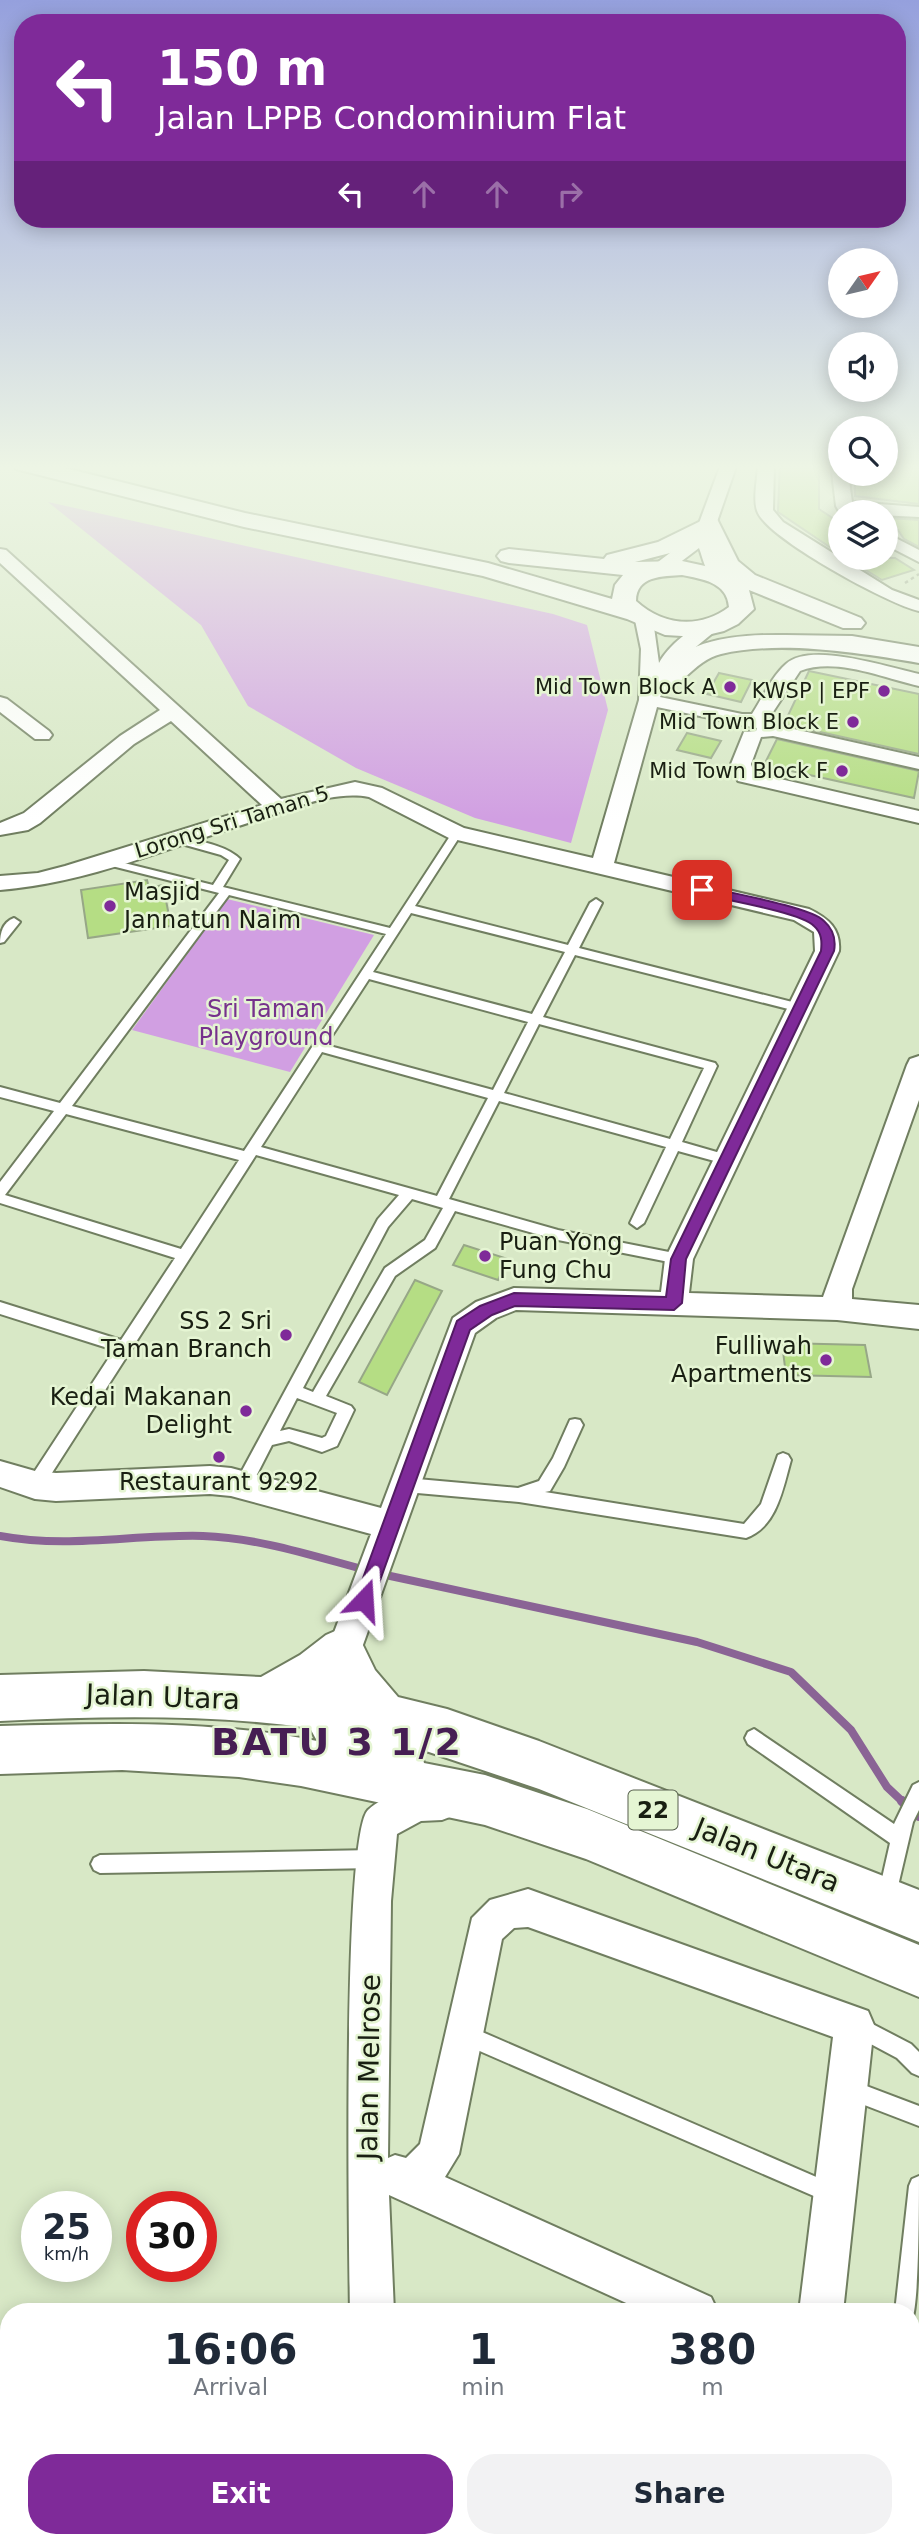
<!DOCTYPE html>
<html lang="en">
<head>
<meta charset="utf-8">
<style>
	body { margin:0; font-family:"DejaVu Sans",sans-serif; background:#f2f2f3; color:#1f2937; height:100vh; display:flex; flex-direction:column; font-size:26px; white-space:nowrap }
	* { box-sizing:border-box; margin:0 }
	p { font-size:23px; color:#747a83 }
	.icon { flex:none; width:38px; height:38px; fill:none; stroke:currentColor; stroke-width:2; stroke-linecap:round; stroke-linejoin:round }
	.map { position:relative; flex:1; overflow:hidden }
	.drawer { position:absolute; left:0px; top:2303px; width:920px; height:245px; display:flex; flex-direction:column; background:#fff; border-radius:28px 28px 0 0; box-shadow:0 4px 18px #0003 }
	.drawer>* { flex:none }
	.top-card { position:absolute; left:14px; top:14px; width:892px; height:214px; border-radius:28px; box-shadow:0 4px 18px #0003; background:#7f2a99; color:#fff; overflow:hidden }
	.needle { width:46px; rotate:56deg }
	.buttons { position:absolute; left:828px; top:248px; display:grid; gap:14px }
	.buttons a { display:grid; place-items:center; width:70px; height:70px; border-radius:50%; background:#fff; box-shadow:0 4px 18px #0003; font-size:35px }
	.speed { position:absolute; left:21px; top:2191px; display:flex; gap:14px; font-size:35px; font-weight:700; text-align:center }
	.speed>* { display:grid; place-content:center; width:91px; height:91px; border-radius:50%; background:#fff; box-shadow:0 4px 18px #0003; line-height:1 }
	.speed small { font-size:18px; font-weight:400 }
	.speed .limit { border:10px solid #d22; background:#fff; color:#111 }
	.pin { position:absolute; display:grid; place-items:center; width:60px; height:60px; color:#fff; margin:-30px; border-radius:14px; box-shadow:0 4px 10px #0006 }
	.me { position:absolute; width:77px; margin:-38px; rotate:20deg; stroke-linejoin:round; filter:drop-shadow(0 0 5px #0008) }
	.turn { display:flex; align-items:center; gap:24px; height:147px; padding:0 28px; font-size:32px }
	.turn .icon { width:91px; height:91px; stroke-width:2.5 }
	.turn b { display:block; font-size:49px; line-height:60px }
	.lanes { display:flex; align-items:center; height:66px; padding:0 28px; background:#0003; justify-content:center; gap:35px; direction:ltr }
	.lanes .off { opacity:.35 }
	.eta { display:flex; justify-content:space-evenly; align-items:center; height:119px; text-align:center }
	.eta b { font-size:42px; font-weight:800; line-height:49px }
	.cta { display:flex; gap:14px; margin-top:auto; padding:14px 28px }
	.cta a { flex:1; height:80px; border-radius:28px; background:#7f2a99; color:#fff; font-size:28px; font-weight:800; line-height:80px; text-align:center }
	.cta a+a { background:#f2f2f3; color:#1f2937 }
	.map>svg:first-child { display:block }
	.green { fill:#d19fe2 }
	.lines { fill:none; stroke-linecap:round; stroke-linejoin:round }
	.stream-far1 { stroke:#8a6495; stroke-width:8 }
	.stream { stroke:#8a6495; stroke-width:10 }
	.building { fill:#b5dd84; stroke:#97a787; stroke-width:2 }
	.service-casing { stroke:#707e60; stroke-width:4 }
	.minor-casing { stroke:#707e60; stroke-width:4 }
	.primary-casing { stroke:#707e60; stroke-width:4 }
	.trunk-casing { stroke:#707e60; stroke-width:4 }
	.path { stroke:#98a489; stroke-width:2.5; stroke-dasharray:3.5 3.5; stroke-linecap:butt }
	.service { fill:#fff; fill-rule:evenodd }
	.minor { fill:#fff; fill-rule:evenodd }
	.primary { fill:#fff; fill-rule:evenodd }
	.trunk { fill:#fff; fill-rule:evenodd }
	.route { fill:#7f2a99; stroke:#531b63; stroke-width:2 }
	.poi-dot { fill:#7f2a99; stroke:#e5f5d3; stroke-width:2.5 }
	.labels { text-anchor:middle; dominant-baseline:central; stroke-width:5; stroke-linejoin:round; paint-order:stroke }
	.far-poi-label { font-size:21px; fill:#191f12; stroke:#e5f5d3; text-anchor:end }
	.far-street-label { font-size:21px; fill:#191f12; stroke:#e5f5d3 }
	.shield { fill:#e5f5d3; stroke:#565f4c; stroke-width:2 }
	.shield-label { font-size:23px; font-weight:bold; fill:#191f12 }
	.poi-label { font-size:24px; fill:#191f12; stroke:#e5f5d3; text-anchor:end }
	.park-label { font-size:24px; fill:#76318c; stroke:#e5f5d3 }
	.near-street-label { font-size:28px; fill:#191f12; stroke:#e5f5d3 }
	.near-district-label { font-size:38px; font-weight:bold; letter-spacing:2px; fill:#461e53; stroke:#e5f5d3 }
</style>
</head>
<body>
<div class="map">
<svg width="919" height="2548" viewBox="0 0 919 2548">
	<rect width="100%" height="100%" fill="#d8e8c6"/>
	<g class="green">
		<path d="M48,502L553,614L587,625L608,710L571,843L475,818L356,768L248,706L201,625Z"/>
		<path d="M227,899L374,935L290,1072L132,1030Z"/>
	</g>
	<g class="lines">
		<g class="stream-far1">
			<path d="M0,1536C69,1549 135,1534 203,1536C259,1538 313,1556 366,1570"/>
			<path d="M381,1574L697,1642L791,1672L851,1730L887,1787L904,1803"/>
		</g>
		<path class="stream" d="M902,1801L919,1816"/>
	</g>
	<g class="building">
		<path d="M780,464H819V509L840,523V554L778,512Z"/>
		<path d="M886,464H919V504L855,496V474H886Z"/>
		<path d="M890,518L919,520V547L904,539Z"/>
		<path d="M846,558H895L914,570L882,580Z"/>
		<path d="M809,671L919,694V754L784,724Z"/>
		<path d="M719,673L752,680L741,702L707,694Z"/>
		<path d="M687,733L721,741L711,758L677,750Z"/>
		<path d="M777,739L919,771L914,798L764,765Z"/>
		<path d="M147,880L149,888L163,885L171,926L88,938L81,890Z"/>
		<path d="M464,1245L508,1259L498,1280L453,1265Z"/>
		<path d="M415,1280L442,1291L387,1395L359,1382Z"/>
		<path d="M782,1343L865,1345L871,1377L786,1375Z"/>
	</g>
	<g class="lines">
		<g class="service-casing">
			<g id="service">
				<path d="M457,830L462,833L415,906L568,945L590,903L596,899L602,903L579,948L800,1004L806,1008L800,1012L575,955L543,1017L715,1063L717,1066L682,1142L734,1157L736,1160L729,1165L678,1151L644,1223L637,1228L630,1223L666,1147L499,1101L449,1199L558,1230L679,1254L684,1255L686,1259L684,1263L679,1264L558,1240L455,1211L435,1248L395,1276L326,1396L351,1406L354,1410L337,1446L322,1452L289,1441L272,1445L249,1490L243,1492L237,1490L235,1485L237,1480L378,1219L399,1195L256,1155L41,1490L35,1492L29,1490L27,1485L29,1480L114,1350L0,1314V1302L121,1340L175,1258L0,1203V1182L54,1111L0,1097V1087L60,1103L219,893L100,863L99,861L104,858L213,885L229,860L221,855L171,841V837L175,836C196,841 225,844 240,859L223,887L390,928L452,833ZM229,895L386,934L244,1151L72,1106ZM411,913L565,952L532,1014L373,972ZM369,979L528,1022L493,1090L326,1045ZM539,1024L704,1068L670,1139L504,1093ZM322,1052L488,1098L437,1196L261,1147ZM66,1114L239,1160L181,1249L5,1195ZM412,1199L443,1208L425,1240L385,1268L313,1392L303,1388L388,1227ZM297,1398L337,1413L326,1436L322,1438L289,1429L280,1431Z"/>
				<path d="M14,918L20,922L4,942L0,943C0,933 3,922 14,918Z"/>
				<path d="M575,1419L580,1420L583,1425L564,1467L550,1491L545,1492L744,1524L761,1504L778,1455L783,1453L788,1455L791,1460C783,1488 777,1527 746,1538L519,1502L406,1492L400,1490L398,1485L400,1480L406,1478L518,1488L539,1481L553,1458L570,1420Z"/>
				<path d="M754,1729L894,1824L913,1785L919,1782V1810L913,1822L894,1903L887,1905L880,1903L878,1896L890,1843L748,1744L745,1738L748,1732Z"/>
				<path d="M374,1850L380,1853L383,1859L380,1865L374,1868L100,1873L94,1870L91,1864L94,1858L100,1855Z"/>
				<path d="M859,2017L911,2044L919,2052V2076L912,2073L897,2058L852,2034L849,2027L852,2020Z"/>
				<path d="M466,2025L837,2186L840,2193L837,2200L830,2203L823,2200L459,2042L456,2035L459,2028Z"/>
				<path d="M848,2079L919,2106V2126L841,2096L838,2089L841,2082Z"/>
				<path d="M919,2176C919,2203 919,2304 912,2320V2312H895L909,2186L912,2179Z"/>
				<path d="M551,2539H598L596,2548H554Z"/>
				<path d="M671,2539H695L693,2548H669Z"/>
				<path d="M775,2539H799L798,2548H774Z"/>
				<rect x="871" y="2539" width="24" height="9"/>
			</g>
		</g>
		<g class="minor-casing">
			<g id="minor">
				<path d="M721,464H737L712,536L731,578L722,583C706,579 704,561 699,548L666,573H654L651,569L654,565L695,534Z"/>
				<path d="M758,464H774L773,510L783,522L892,590L919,600V611C888,604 771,540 758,513C752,501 758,477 758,464Z"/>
				<path d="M831,464H840V474H848L852,502L919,507V517L840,513L836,506Z"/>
				<path d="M886,533L919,550V562L886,545Z"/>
				<path d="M0,549L6,550L281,799L355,782L382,788L464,828L593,858L639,700L641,649L635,620L638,616H650L653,620L659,663C667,648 696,620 714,624L716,628L714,632L680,660L660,697L742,714H752C762,699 772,676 786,664C811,641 889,668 919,674V686C883,678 836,657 800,671L769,718L776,725L919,757V769L773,736L761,737L751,764L754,773L919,811V823L738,781L731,764L744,732L756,731L757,728L657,707L614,863L809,909C828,918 841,929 839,951L693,1259L689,1293L823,1297L907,1065L910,1059L919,1056V1100L852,1289V1299L919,1305V1329L837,1320L516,1310L496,1318L475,1333L355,1667L350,1678L338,1683L326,1678L321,1667L371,1534L231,1496L210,1494L56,1501L35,1499L0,1487V1461L35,1471L56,1473L210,1466L231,1468L381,1508L453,1318L476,1302L514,1288L661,1292L665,1259L815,951L814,932L794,920L449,838L369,797C332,790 289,810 254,821C171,847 87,883 0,890V876L38,873L65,866L262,805L171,721L134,744L40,823L28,830L0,835V823L24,813L120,736L160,710L0,563Z"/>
				<path d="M0,697L7,699L49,731L52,735L49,739H35L0,712Z"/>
				<path d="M442,1784L455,1789L460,1802L455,1815L442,1820L421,1821L397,1834L391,1901L388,2158L395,2155L406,2158L420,2144L472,1918L490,1900L528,1889L868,2011L874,2025L843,2312H799L833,2037L528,1927L514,1928L502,1939L459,2154L445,2177L711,2297L718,2312H646L389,2195L394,2312H350C349,2251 342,1835 368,1810C385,1794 420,1785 442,1784Z"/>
				<path d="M51,2539H97L94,2548H48Z"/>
			</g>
		</g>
		<g class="primary-casing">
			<g id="primary">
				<path d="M13,464H49L245,513L488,563L612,599L615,585L623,575L509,563L501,561L497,556L501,551L509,549L604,559L607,555L658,542L709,517L717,519L738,561L755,575L861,618L865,623L861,628H843L749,590L754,609L738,624L724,631L699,637L665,635L627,619L483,576L244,527L16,469ZM703,536L719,569L682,561L635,562L674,552ZM682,575C702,579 727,582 729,607C700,629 663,626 636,601C636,576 663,576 682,575Z"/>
				<path d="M786,635L852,636L919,647V663C860,653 780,640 721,654C692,660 672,702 646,696L642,690C676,640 729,634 786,635Z"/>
			</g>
		</g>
		<g class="trunk-casing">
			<path id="trunk" d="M342,1628L358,1635L375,1670L398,1697L447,1709L539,1741L919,1890V1942L539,1789L420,1749L424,1763L485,1775L587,1809L919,1945V1997L586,1859L485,1825L301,1786L239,1777L122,1770L0,1774V1726C106,1723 212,1720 317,1741L310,1728C208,1714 104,1716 0,1721V1675L144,1671L261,1677L300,1655L326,1635Z"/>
		</g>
		<path class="path" d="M905,583L919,574"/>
		<use href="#service" class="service"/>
		<use href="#minor" class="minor"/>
		<use href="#primary" class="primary"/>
		<use href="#trunk" class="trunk"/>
	</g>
	<linearGradient id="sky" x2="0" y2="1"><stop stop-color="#95a0dd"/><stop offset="0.57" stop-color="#edf5e5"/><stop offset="1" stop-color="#edf5e5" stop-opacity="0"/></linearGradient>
	<rect width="919" height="820" fill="url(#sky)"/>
	<path class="route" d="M702,886C725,892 811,907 824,921C833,929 836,940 834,951L686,1259L682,1303L674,1310L515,1306L492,1315L470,1330L373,1600L371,1606L364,1608L357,1606L355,1600L457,1321L480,1306L514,1293L666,1297L671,1259L821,951C822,942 822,933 814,926C801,912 720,899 697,893L695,890Z"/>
	<g class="poi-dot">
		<circle cx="730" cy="687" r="7"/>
		<circle cx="884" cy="691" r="7"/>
		<circle cx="853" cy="722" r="7"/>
		<circle cx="842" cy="771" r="7"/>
		<circle cx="110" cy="906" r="7"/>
		<circle cx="485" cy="1256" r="7"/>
		<circle cx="286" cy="1335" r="7"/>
		<circle cx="826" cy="1360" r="7"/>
		<circle cx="246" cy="1411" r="7"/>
		<circle cx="219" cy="1457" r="7"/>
	</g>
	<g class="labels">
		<g class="far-poi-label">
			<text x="716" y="687">Mid Town Block A</text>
			<text x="870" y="691">KWSP | EPF</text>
			<text x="839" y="722">Mid Town Block E</text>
			<text x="828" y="771">Mid Town Block F</text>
		</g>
		<g class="far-street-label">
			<text transform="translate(232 822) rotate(-17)">Lorong Sri Taman 5</text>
		</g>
		<rect class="shield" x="628.5" y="1790.5" width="49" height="39" rx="5"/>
		<g class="shield-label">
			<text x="653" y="1810">22</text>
		</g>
		<g class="poi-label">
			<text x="124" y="892" text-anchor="start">Masjid<tspan x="124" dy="28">Jannatun Naim</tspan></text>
			<text x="499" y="1242" text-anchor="start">Puan Yong<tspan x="499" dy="28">Fung Chu</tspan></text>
			<text x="272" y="1321">SS 2 Sri<tspan x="272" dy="28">Taman Branch</tspan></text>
			<text x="812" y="1346">Fulliwah<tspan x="812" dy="28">Apartments</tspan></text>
			<text x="232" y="1397">Kedai Makanan<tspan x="232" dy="28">Delight</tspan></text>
			<text x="219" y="1482" text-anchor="middle">Restaurant 9292</text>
		</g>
		<g class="park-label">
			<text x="266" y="1009">Sri Taman<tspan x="266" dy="28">Playground</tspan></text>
		</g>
		<g class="near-street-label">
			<text transform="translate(163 1697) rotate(2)">Jalan Utara</text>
			<text transform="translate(767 1855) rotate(22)">Jalan Utara</text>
			<text transform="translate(369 2067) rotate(-89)">Jalan Melrose</text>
		</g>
		<g class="near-district-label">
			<text x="337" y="1742">BATU 3 1/2</text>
		</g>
	</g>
</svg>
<div class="buttons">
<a><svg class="needle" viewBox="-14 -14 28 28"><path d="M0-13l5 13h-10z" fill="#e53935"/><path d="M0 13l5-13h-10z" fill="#747a83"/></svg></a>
<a><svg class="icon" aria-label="sound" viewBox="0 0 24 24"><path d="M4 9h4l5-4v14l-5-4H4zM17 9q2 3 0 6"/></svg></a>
<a><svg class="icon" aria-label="search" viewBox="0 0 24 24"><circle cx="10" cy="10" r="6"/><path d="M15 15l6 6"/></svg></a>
<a><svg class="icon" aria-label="layers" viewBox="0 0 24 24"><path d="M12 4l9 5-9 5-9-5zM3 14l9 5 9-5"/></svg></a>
</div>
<div class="speed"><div>25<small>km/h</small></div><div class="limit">30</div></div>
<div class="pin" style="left:702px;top:890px;background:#d93025"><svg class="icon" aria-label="arrive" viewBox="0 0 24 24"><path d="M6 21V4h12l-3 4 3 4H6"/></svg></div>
<svg class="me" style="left:364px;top:1600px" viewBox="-20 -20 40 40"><path d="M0-17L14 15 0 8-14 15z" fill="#7f2a99" stroke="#fff" stroke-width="4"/></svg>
<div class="top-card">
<div class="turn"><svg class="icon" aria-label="left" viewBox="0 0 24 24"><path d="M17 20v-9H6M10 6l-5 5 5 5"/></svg><div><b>150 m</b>Jalan LPPB Condominium Flat</div></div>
<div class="lanes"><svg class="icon" aria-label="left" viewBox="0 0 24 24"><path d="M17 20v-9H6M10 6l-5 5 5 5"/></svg><svg class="icon off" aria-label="ahead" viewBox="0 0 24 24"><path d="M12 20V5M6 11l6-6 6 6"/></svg><svg class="icon off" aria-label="ahead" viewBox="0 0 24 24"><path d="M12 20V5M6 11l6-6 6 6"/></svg><svg class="icon off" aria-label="right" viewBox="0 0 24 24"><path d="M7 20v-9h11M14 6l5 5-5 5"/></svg></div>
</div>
<section class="drawer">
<div class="eta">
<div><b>16:06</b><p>Arrival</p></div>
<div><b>1</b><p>min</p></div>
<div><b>380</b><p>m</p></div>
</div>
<div class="cta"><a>Exit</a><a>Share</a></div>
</section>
</div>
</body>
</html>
